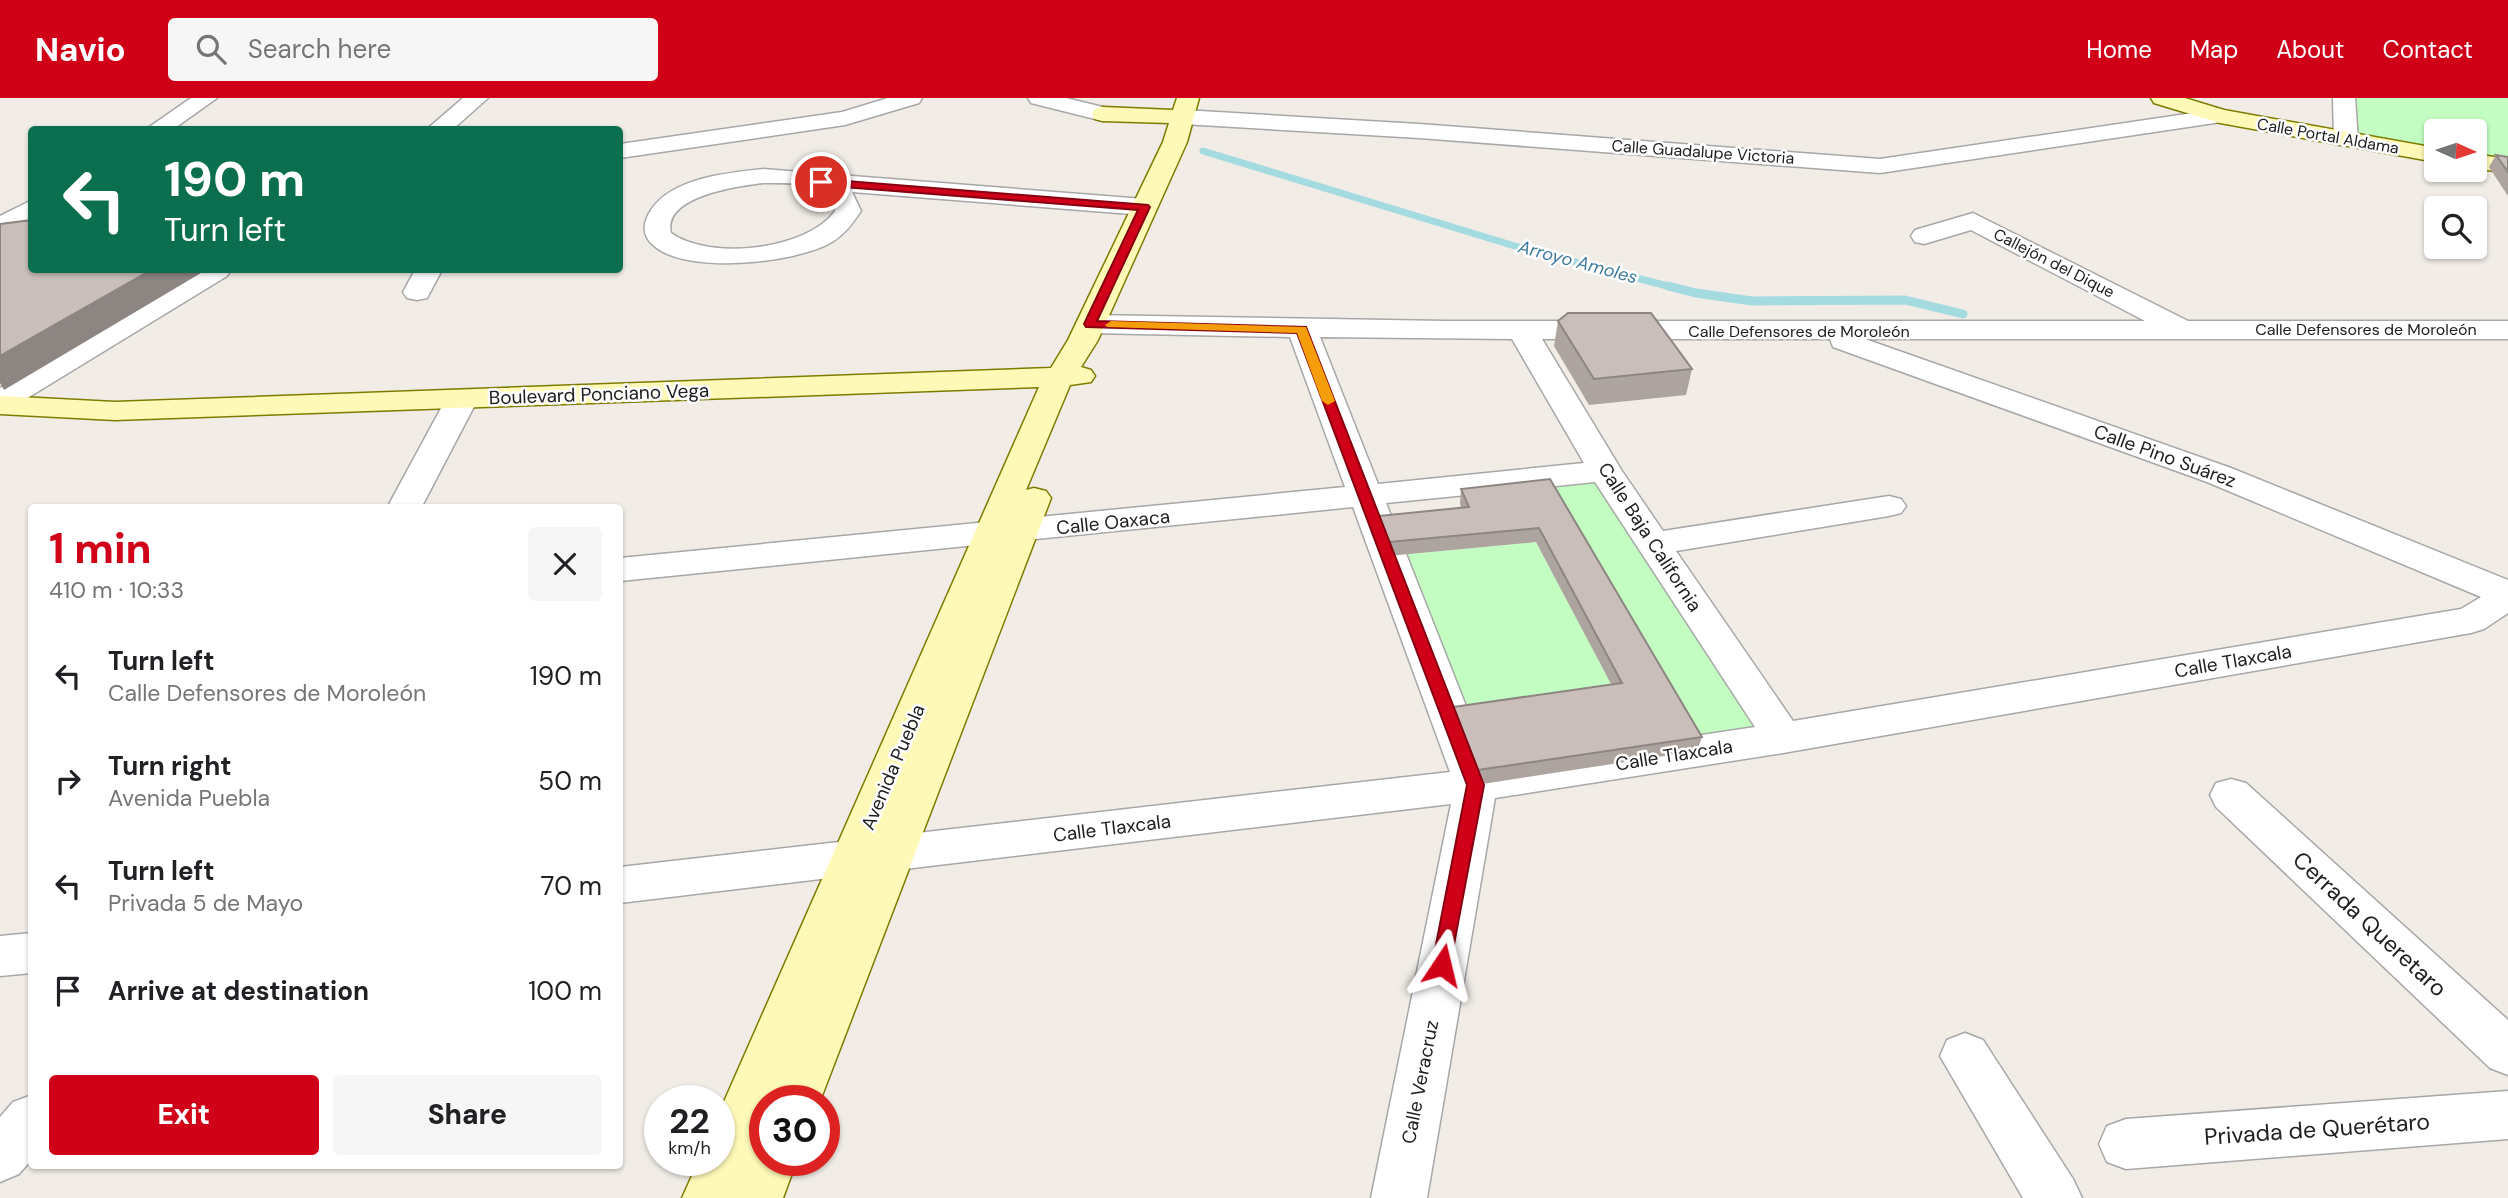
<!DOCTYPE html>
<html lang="en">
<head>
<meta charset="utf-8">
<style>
	body { margin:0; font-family:"DM Sans",sans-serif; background:#f6f6f6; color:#202124; height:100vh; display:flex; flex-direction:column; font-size:26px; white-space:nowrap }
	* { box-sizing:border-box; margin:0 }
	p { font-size:23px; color:#757577 }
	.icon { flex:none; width:38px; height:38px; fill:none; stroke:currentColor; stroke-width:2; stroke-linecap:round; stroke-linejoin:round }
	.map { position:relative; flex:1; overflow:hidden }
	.sheet { position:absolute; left:28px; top:406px; width:595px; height:665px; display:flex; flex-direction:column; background:#fff; border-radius:7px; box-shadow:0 2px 5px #0004 }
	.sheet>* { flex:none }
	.guide { position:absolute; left:28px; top:28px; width:595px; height:147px; border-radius:7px; box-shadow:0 2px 5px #0004; background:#0b6e4f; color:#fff; overflow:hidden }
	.needle { width:46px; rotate:93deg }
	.controls { position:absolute; left:2424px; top:21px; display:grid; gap:14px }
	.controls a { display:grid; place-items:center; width:63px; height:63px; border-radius:7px; background:#fff; box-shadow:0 2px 5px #0004; font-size:35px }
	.speed { position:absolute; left:644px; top:987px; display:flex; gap:14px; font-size:35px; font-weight:700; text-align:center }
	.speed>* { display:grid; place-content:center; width:91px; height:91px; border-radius:50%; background:#fff; box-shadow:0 2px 5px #0004; line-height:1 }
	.speed small { font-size:18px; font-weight:400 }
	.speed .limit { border:10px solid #d22; background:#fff; color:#111 }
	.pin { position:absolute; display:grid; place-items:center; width:60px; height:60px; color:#fff; margin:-30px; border:4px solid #fff; border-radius:50%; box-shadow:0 2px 7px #0007 }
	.me { position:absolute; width:77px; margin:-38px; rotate:10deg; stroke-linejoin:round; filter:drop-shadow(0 0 5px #0008) }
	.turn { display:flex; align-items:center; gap:24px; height:147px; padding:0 21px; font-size:32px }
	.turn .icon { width:91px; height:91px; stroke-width:2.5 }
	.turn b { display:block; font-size:49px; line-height:60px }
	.round { display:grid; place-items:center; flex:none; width:74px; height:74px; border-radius:7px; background:#f6f6f6 }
	.overview { display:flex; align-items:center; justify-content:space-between; height:119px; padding:0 21px }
	h1 { font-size:42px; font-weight:800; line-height:52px; color:#d00019 }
	.cta { display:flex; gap:14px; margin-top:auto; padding:14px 21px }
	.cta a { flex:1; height:80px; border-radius:7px; background:#d00019; color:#fff; font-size:28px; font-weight:800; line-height:80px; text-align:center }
	.cta a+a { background:#f6f6f6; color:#202124 }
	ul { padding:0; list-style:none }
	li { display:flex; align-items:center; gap:21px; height:105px; padding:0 21px }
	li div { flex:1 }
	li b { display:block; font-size:26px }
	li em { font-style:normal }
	header { display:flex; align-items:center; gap:42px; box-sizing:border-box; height:98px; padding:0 35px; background:#d00019; color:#fff }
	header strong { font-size:33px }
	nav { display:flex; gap:38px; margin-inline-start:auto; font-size:24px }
	.search { width:490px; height:63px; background:#f6f6f6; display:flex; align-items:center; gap:18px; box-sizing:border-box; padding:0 24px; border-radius:7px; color:#757577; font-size:26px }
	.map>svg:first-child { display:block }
	.park { fill:#c3fdc1 }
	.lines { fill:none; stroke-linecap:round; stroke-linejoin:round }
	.stream-far1 { stroke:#a4dbe1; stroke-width:7 }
	.stream { stroke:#a4dbe1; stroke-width:9 }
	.street-casing { stroke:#a7a7a7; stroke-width:3 }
	.secondary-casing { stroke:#7e7c00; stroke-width:3 }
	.street { fill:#fff; fill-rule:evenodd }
	.secondary { fill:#fef9b7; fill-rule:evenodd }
	.wall { fill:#ada39f }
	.shaded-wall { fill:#8d8582 }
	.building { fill:#c9beb9; stroke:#8d8582; stroke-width:2 }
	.route { fill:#d00019; stroke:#870010; stroke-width:2 }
	.slow { fill:#f59e0b }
	.labels { text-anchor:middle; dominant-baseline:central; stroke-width:5; stroke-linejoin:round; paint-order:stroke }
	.far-street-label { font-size:16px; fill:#202020; stroke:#fff }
	.far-water-label { font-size:18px; font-style:italic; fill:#3d7a9e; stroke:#fff }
	.street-label { font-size:19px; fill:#202020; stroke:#fff }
	.near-street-label { font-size:23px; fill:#202020; stroke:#fff }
</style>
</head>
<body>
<header>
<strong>Navio</strong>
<div class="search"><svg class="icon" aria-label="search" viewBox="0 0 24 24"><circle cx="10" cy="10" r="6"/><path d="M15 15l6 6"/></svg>Search here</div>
<nav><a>Home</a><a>Map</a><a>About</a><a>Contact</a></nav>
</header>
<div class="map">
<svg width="2508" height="1100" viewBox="0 0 2508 1100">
	<rect width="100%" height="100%" fill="#f1ece6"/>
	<g class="park">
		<path d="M2350,0H2508V61L2475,57L2474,33H2436V52L2360,37L2353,32Z"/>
		<path d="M1605,373L1783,640L1697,653L1540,379Z"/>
		<path d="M1536,444L1618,599L1451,624L1388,458Z"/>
	</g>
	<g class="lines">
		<path class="stream-far1" d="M1203,53L1518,149L1675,190"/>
		<path class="stream" d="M1668,188L1696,195L1752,203L1905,202L1963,216"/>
		<g class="street-casing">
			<g id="street">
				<path d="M191,0H217L172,32H145Z"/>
				<path d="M463,0H488L452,32H426Z"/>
				<path d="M888,0H922L919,5L845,27L620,60V46L842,14Z"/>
				<path d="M1028,0H1066L1111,11L1114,16L1111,21L1103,23L1031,5Z"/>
				<path d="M2333,0H2355L2358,42L2354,47H2338L2334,42Z"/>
				<path d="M2220,11L2228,13L2231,18L2228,23L1880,75L1419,40L1183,26L1175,24L1172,19L1175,14L1183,12L1419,26L1880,61Z"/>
				<path d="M763,71L1144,101L1153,104L1157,109L1153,114L1144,117L852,94L861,113C852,126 845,136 832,144C797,165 683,178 652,146C643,137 643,128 648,117C667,80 726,75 763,71ZM763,85C789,85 828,82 835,113C807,152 710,163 671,135C662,98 739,88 763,85Z"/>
				<path d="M32,102V120L9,134L0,137V118Z"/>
				<path d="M1973,115L2188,223H2508V241H1865L2231,370L2508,482V515L2484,531L2471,535L1783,655L1495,700L1427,1100H1371L1451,706L620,805V769L1450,674L1353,409L620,483V460L1345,389L1290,239L1090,235L1080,232L1076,226L1080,220L1090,217L1445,223H2145L1971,132L1924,146L1915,144L1911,138L1915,132ZM1320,239L1512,241L1584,365L1378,386ZM1542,241H1830L1833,249L2207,384L2481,499L2461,511L1793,623L1676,453L1889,418L1901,415L1906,408L1901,401L1889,398L1663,433L1622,373ZM1595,384L1755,629L1490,669L1386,405Z"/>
				<path d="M199,172H231L227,178L11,310L0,312V290Z"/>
				<path d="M415,172H442L427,200L417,202L407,200L403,194Z"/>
				<path d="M462,292L473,294L478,301L421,410H387L446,301L451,294Z"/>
				<path d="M2231,681L2246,685L2508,922V977L2490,970L2216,709L2210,697L2216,685Z"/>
				<path d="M32,835V875L0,878V838Z"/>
				<path d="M1965,935L1983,942L2073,1081L2082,1100H2023L1940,958L1947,942Z"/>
				<path d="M2508,993V1041L2126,1071L2107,1064L2099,1046L2107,1028L2126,1021Z"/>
				<path d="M32,997V1061L19,1076L0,1084V1019L13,1004Z"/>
			</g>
		</g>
		<g class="secondary-casing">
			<g id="secondary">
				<path d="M1177,0H1199L1187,44L1098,242L1081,269L1091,272L1095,278L1091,284L1070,287L1026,392L1034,390L1046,393L1051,400L820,1003H765V1033L762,1039L765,1038V1062H797L783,1100H682L699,1062H719V1015L1039,289L115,322L0,316V298L115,304L1051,270L1068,242L1163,44L1169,25L1103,23L1095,21L1092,16L1095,11L1103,9L1173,12Z"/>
				<path d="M2151,0H2185L2224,12L2436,50V64L2220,25L2154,5Z"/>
				<path d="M2474,56L2508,61V75L2474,70Z"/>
			</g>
		</g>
		<use href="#street" class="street"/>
		<use href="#secondary" class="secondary"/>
	</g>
	<g class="wall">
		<path d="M2496,57L2508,59V98L2489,69Z"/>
		<path d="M1558,223L1692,271L1686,297L1589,307L1554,248Z"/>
		<path d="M1550,381L1702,639L1697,653L1476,687L1451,624L1453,609L1611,586L1536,444L1388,458L1377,433L1378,418L1461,410L1460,405L1461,391Z"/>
	</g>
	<path class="shaded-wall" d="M151,172H206L4,292L0,285V258Z"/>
	<g class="building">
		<path d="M2496,57L2508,59V74Z"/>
		<path d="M32,122V172H151L0,258V126Z"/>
		<path d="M1568,215H1651L1692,271L1594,281L1558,223Z"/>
		<path d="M1550,381L1702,639L1478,672L1453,609L1622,585L1539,430L1389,444L1378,418L1469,409L1461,391Z"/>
	</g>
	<path class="route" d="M821,81L1148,107L1150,109L1097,223L1306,229L1484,687L1449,873L1442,876L1435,873L1432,867L1467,687L1297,235L1086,229L1084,226L1138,112L818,87L816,84Z"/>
	<path class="slow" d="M1111,223L1306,229L1335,303L1328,307L1322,303L1297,235L1107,229L1105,227Z"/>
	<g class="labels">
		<g class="far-street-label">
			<text transform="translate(2328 38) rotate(10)">Calle Portal Aldama</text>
			<text transform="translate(1703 54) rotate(4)">Calle Guadalupe Victoria</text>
			<text transform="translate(2054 165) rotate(27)">Callejón del Dique</text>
			<text x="2366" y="231">Calle Defensores de Moroleón</text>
			<text x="1799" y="233">Calle Defensores de Moroleón</text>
		</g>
		<g class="far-water-label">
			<text transform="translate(1578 164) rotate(15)">Arroyo Amoles</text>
		</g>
		<g class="street-label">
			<text transform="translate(599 296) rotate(-2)">Boulevard Ponciano Vega</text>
			<text transform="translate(2165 358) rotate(20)">Calle Pino Suárez</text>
			<text transform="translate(1113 424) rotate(-6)">Calle Oaxaca</text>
			<text transform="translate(1650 439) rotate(57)">Calle Baja California</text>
			<text transform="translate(2233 563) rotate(-10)">Calle Tlaxcala</text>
			<text transform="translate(1674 657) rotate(-9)">Calle Tlaxcala</text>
			<text transform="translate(893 669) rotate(-67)">Avenida Puebla</text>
			<text transform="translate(1112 730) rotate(-7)">Calle Tlaxcala</text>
			<text transform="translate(1420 984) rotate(-79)">Calle Veracruz</text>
		</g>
		<g class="near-street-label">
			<text transform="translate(2370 826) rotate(43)">Cerrada Queretaro</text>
			<text transform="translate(2317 1031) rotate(-4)">Privada de Querétaro</text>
		</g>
	</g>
</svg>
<div class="controls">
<a><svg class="needle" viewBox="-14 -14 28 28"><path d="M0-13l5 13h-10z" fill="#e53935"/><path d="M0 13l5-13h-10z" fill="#757577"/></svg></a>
<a><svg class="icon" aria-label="search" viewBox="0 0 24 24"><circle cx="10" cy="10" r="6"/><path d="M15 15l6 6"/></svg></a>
</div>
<div class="speed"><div>22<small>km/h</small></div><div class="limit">30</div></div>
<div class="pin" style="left:821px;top:84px;background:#d93025"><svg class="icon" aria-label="arrive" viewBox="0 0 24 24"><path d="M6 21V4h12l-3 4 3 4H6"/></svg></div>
<svg class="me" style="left:1442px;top:867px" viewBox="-20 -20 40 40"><path d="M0-17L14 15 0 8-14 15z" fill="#d00019" stroke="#fff" stroke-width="4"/></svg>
<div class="guide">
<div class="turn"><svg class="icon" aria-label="left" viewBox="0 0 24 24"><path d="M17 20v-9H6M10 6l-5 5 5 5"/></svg><div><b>190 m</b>Turn left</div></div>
</div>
<section class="sheet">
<div class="overview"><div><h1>1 min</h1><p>410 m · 10:33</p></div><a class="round"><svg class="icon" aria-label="close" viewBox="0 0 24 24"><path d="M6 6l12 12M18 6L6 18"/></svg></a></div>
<ul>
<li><svg class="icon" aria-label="left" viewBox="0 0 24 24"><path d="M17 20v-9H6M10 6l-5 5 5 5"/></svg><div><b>Turn left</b><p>Calle Defensores de Moroleón</p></div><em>190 m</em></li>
<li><svg class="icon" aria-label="right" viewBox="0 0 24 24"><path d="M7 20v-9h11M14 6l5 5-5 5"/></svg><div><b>Turn right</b><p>Avenida Puebla</p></div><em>50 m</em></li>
<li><svg class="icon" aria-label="left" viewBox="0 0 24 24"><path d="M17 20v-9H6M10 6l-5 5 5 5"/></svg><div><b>Turn left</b><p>Privada 5 de Mayo</p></div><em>70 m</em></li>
<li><svg class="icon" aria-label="arrive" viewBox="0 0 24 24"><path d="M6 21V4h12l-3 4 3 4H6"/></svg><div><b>Arrive at destination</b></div><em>100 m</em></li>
</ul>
<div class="cta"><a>Exit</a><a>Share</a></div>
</section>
</div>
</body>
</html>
